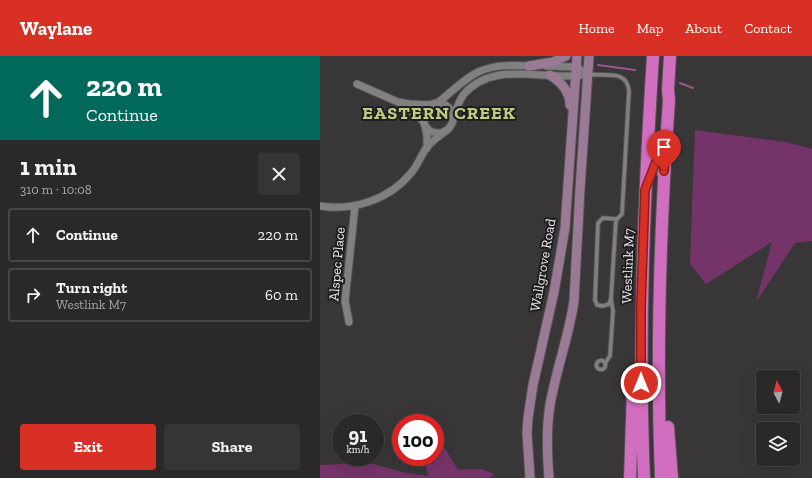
<!DOCTYPE html>
<html lang="en">
<head>
<meta charset="utf-8">
<style>
	body { margin:0; font-family:"Zilla Slab",serif; background:#373436; color:#f1f3f6; height:100vh; display:flex; flex-direction:column; font-size:15px; white-space:nowrap }
	* { box-sizing:border-box; margin:0 }
	p { font-size:13px; color:#a6a6a8 }
	.icon { flex:none; width:22px; height:22px; fill:none; stroke:currentColor; stroke-width:2; stroke-linecap:round; stroke-linejoin:round }
	.map { position:relative; flex:1; overflow:hidden }
	.side { display:flex; flex-direction:column; background:#2b282a; width:320px }
	.side>* { flex:none }
	.hud { background:#00695c; color:#fff; overflow:hidden }
	.needle { width:26px; rotate:354deg }
	.tools { position:absolute; left:436px; top:314px; display:grid; gap:8px }
	.tools a { display:grid; place-items:center; width:44px; height:44px; border-radius:4px; background:#2b282a; box-shadow:0 4px 16px #0002,0 0 0 1px #474447; font-size:20px }
	.speed { position:absolute; left:12px; top:358px; display:flex; gap:8px; font-size:20px; font-weight:700; text-align:center }
	.speed>* { display:grid; place-content:center; width:52px; height:52px; border-radius:50%; background:#2b282a; box-shadow:0 4px 16px #0002,0 0 0 1px #474447; line-height:1 }
	.speed small { font-size:10px; font-weight:400 }
	.speed .limit { border:6px solid #d22; background:#fff; color:#111 }
	.pin { position:absolute; display:grid; place-items:center; width:34px; height:34px; color:#fff; margin:-41px -17px; border-radius:50% 50% 50% 0; rotate:-45deg; box-shadow:0 0 4px #0007 }
	.pin .icon { rotate:45deg }
	.me { position:absolute; width:44px; margin:-22px; rotate:0deg; stroke-linejoin:round; filter:drop-shadow(0 0 3px #0008) }
	.turn { display:flex; align-items:center; gap:14px; height:84px; padding:0 20px; font-size:18px }
	.turn .icon { width:52px; height:52px; stroke-width:2.5 }
	.turn b { display:block; font-size:28px; line-height:34px }
	.round { display:grid; place-items:center; flex:none; width:42px; height:42px; border-radius:4px; background:#373436 }
	.summary { display:flex; align-items:center; justify-content:space-between; height:68px; padding:0 20px }
	h1 { font-size:24px; font-weight:800; line-height:30px }
	.primary-button { display:flex; gap:8px; margin-top:auto; padding:8px 20px }
	.primary-button a { flex:1; height:46px; border-radius:4px; background:#d93025; color:#fff; font-size:16px; font-weight:800; line-height:46px; text-align:center }
	.primary-button a+a { background:#373436; color:#f1f3f6 }
	ul { padding:0; list-style:none }
	li { display:flex; align-items:center; gap:12px; height:54px; margin:0 8px 6px; padding:0 12px; border:2px solid #474447; border-radius:4px }
	li div { flex:1 }
	li b { display:block; font-size:15px }
	li em { font-style:normal }
	header { display:flex; align-items:center; gap:24px; box-sizing:border-box; height:56px; padding:0 20px; background:#d93025; color:#fff }
	header strong { font-size:19px }
	nav { display:flex; gap:22px; margin-inline-start:auto; font-size:14px }
	main { display:flex; flex:1; min-height:0 }
	.map>svg:first-child { display:block }
	.green { fill:#753469 }
	.lines { fill:none; stroke-linecap:round; stroke-linejoin:round }
	.stream { stroke:#9c558e; stroke-width:2 }
	.lane-casing { stroke:#555355; stroke-width:5.5 }
	.street-casing { stroke:#555355; stroke-width:9 }
	.secondary-casing { stroke:#555355; stroke-width:11 }
	.highway-casing { stroke:#555355; stroke-width:14 }
	.lane { stroke:#827f81; stroke-width:3.5 }
	.street { stroke:#827f81; stroke-width:7 }
	.secondary { stroke:#9a7a94; stroke-width:9 }
	.highway { stroke:#d26ebf; stroke-width:12 }
	.route-casing { stroke:#8d1f18; stroke-width:10 }
	.route { stroke:#d93025; stroke-width:7 }
	.labels { text-anchor:middle; dominant-baseline:central; stroke-width:4; stroke-linejoin:round; paint-order:stroke }
	.street-label { font-size:14px; fill:#ebe9eb; stroke:#1f1e1f }
	.district-label { font-size:18px; font-weight:bold; letter-spacing:1px; fill:#bccd82; stroke:#1f1e1f }
</style>
</head>
<body>
<header>
<strong>Waylane</strong>
<nav><a>Home</a><a>Map</a><a>About</a><a>Contact</a></nav>
</header>
<main>
<section class="side">
<div class="hud">
<div class="turn"><svg class="icon" aria-label="ahead" viewBox="0 0 24 24"><path d="M12 20V5M6 11l6-6 6 6"/></svg><div><b>220 m</b>Continue</div></div>
</div>
<div class="summary"><div><h1>1 min</h1><p>310 m · 10:08</p></div><a class="round"><svg class="icon" aria-label="close" viewBox="0 0 24 24"><path d="M6 6l12 12M18 6L6 18"/></svg></a></div>
<ul>
<li><svg class="icon" aria-label="ahead" viewBox="0 0 24 24"><path d="M12 20V5M6 11l6-6 6 6"/></svg><div><b>Continue</b></div><em>220 m</em></li>
<li><svg class="icon" aria-label="right" viewBox="0 0 24 24"><path d="M7 20v-9h11M14 6l5 5-5 5"/></svg><div><b>Turn right</b><p>Westlink M7</p></div><em>60 m</em></li>
</ul>
<div class="primary-button"><a>Exit</a><a>Share</a></div>
</section>
<div class="map">
<svg width="492" height="422" viewBox="0 0 492 422">
	<rect width="100%" height="100%" fill="#393638"/>
	<g class="green">
		<path d="M375,74L465,86L492,93V185L475,187L436,246L452,186L386,228L370,208Z"/>
		<path d="M121,386L138,414L161,413L174,418L170,422H0V409L49,407L82,416L108,420L104,401H115V388Z"/>
	</g>
	<g class="lines">
		<g class="stream">
			<path d="M278,9L315,14"/>
			<path d="M360,27L373,32"/>
		</g>
		<g class="lane-casing">
			<g id="lane">
				<path d="M268,18C285,21 307,13 309,35L302,158L297,163H296L283,162L278,167L275,244L277,249L283,250L289,248L291,243L296,163"/>
				<path d="M332,99L340,121"/>
				<path d="M331,118L341,97"/>
				<circle cx="281" cy="309" r="4.5"/>
				<path d="M285,307L290,300L293,255L291,243"/>
			</g>
		</g>
		<g class="street-casing">
			<g id="street">
				<path d="M226,10L256,11L268,18"/>
				<path d="M37,28L78,46L90,48L112,49"/>
				<circle cx="118" cy="62" r="15"/>
				<path d="M81,48L96,58L104,66"/>
				<path d="M116,48C130,38 142,24 158,16C175,8 195,9 214,10"/>
				<path d="M133,60C137,53 139,44 144,38C176,2 228,27 268,18"/>
				<path d="M105,70L107,80V92"/>
				<path d="M0,150C33,155 69,144 91,117C98,109 101,99 107,91C113,84 121,79 128,73"/>
				<path d="M29,266L25,245L35,150"/>
			</g>
		</g>
		<g class="secondary-casing">
			<g id="secondary">
				<path d="M209,10L233,6L246,0"/>
				<path d="M230,19C241,26 250,35 250,49"/>
				<path d="M210,422L207,377L208,362L213,329L234,236L245,172L257,0"/>
				<path d="M229,422C227,397 226,373 230,349C236,314 249,280 254,245L260,133L269,0"/>
			</g>
		</g>
		<g class="highway-casing">
			<g id="highway">
				<path d="M348,371L352,422"/>
				<path d="M310,422L313,334"/>
				<path d="M324,422C318,281 324,141 333,0"/>
				<path d="M341,422C336,296 340,170 349,44L348,34L350,0"/>
			</g>
		</g>
		<use href="#lane" class="lane"/>
		<use href="#street" class="street"/>
		<use href="#secondary" class="secondary"/>
		<use href="#highway" class="highway"/>
	</g>
	<g class="lines">
		<g class="route-casing">
			<path id="route" d="M321,327V249L325,134L335,108L346,88L344,115"/>
		</g>
		<use href="#route" class="route"/>
	</g>
	<g class="labels">
		<g class="street-label">
			<text transform="translate(17 208) rotate(-85)">Alspec Place</text>
			<text transform="translate(223 209) rotate(-80)">Wallgrove Road</text>
			<text transform="translate(308 210) rotate(-88)">Westlink M7</text>
		</g>
		<g class="district-label">
			<text x="119" y="57">EASTERN CREEK</text>
		</g>
	</g>
</svg>
<div class="tools">
<a><svg class="needle" viewBox="-14 -14 28 28"><path d="M0-13l5 13h-10z" fill="#e53935"/><path d="M0 13l5-13h-10z" fill="#a6a6a8"/></svg></a>
<a><svg class="icon" aria-label="layers" viewBox="0 0 24 24"><path d="M12 4l9 5-9 5-9-5zM3 14l9 5 9-5"/></svg></a>
</div>
<div class="speed"><div>91<small>km/h</small></div><div class="limit">100</div></div>
<div class="pin" style="left:344px;top:115px;background:#d93025"><svg class="icon" aria-label="arrive" viewBox="0 0 24 24"><path d="M6 21V4h12l-3 4 3 4H6"/></svg></div>
<svg class="me" style="left:321px;top:327px" viewBox="-20 -20 40 40"><circle r="17" fill="#d93025" stroke="#fff" stroke-width="3"/><path d="M0-11L8 9 0 5-8 9z" fill="#fff"/></svg>
</div>
</main>
</body>
</html>
